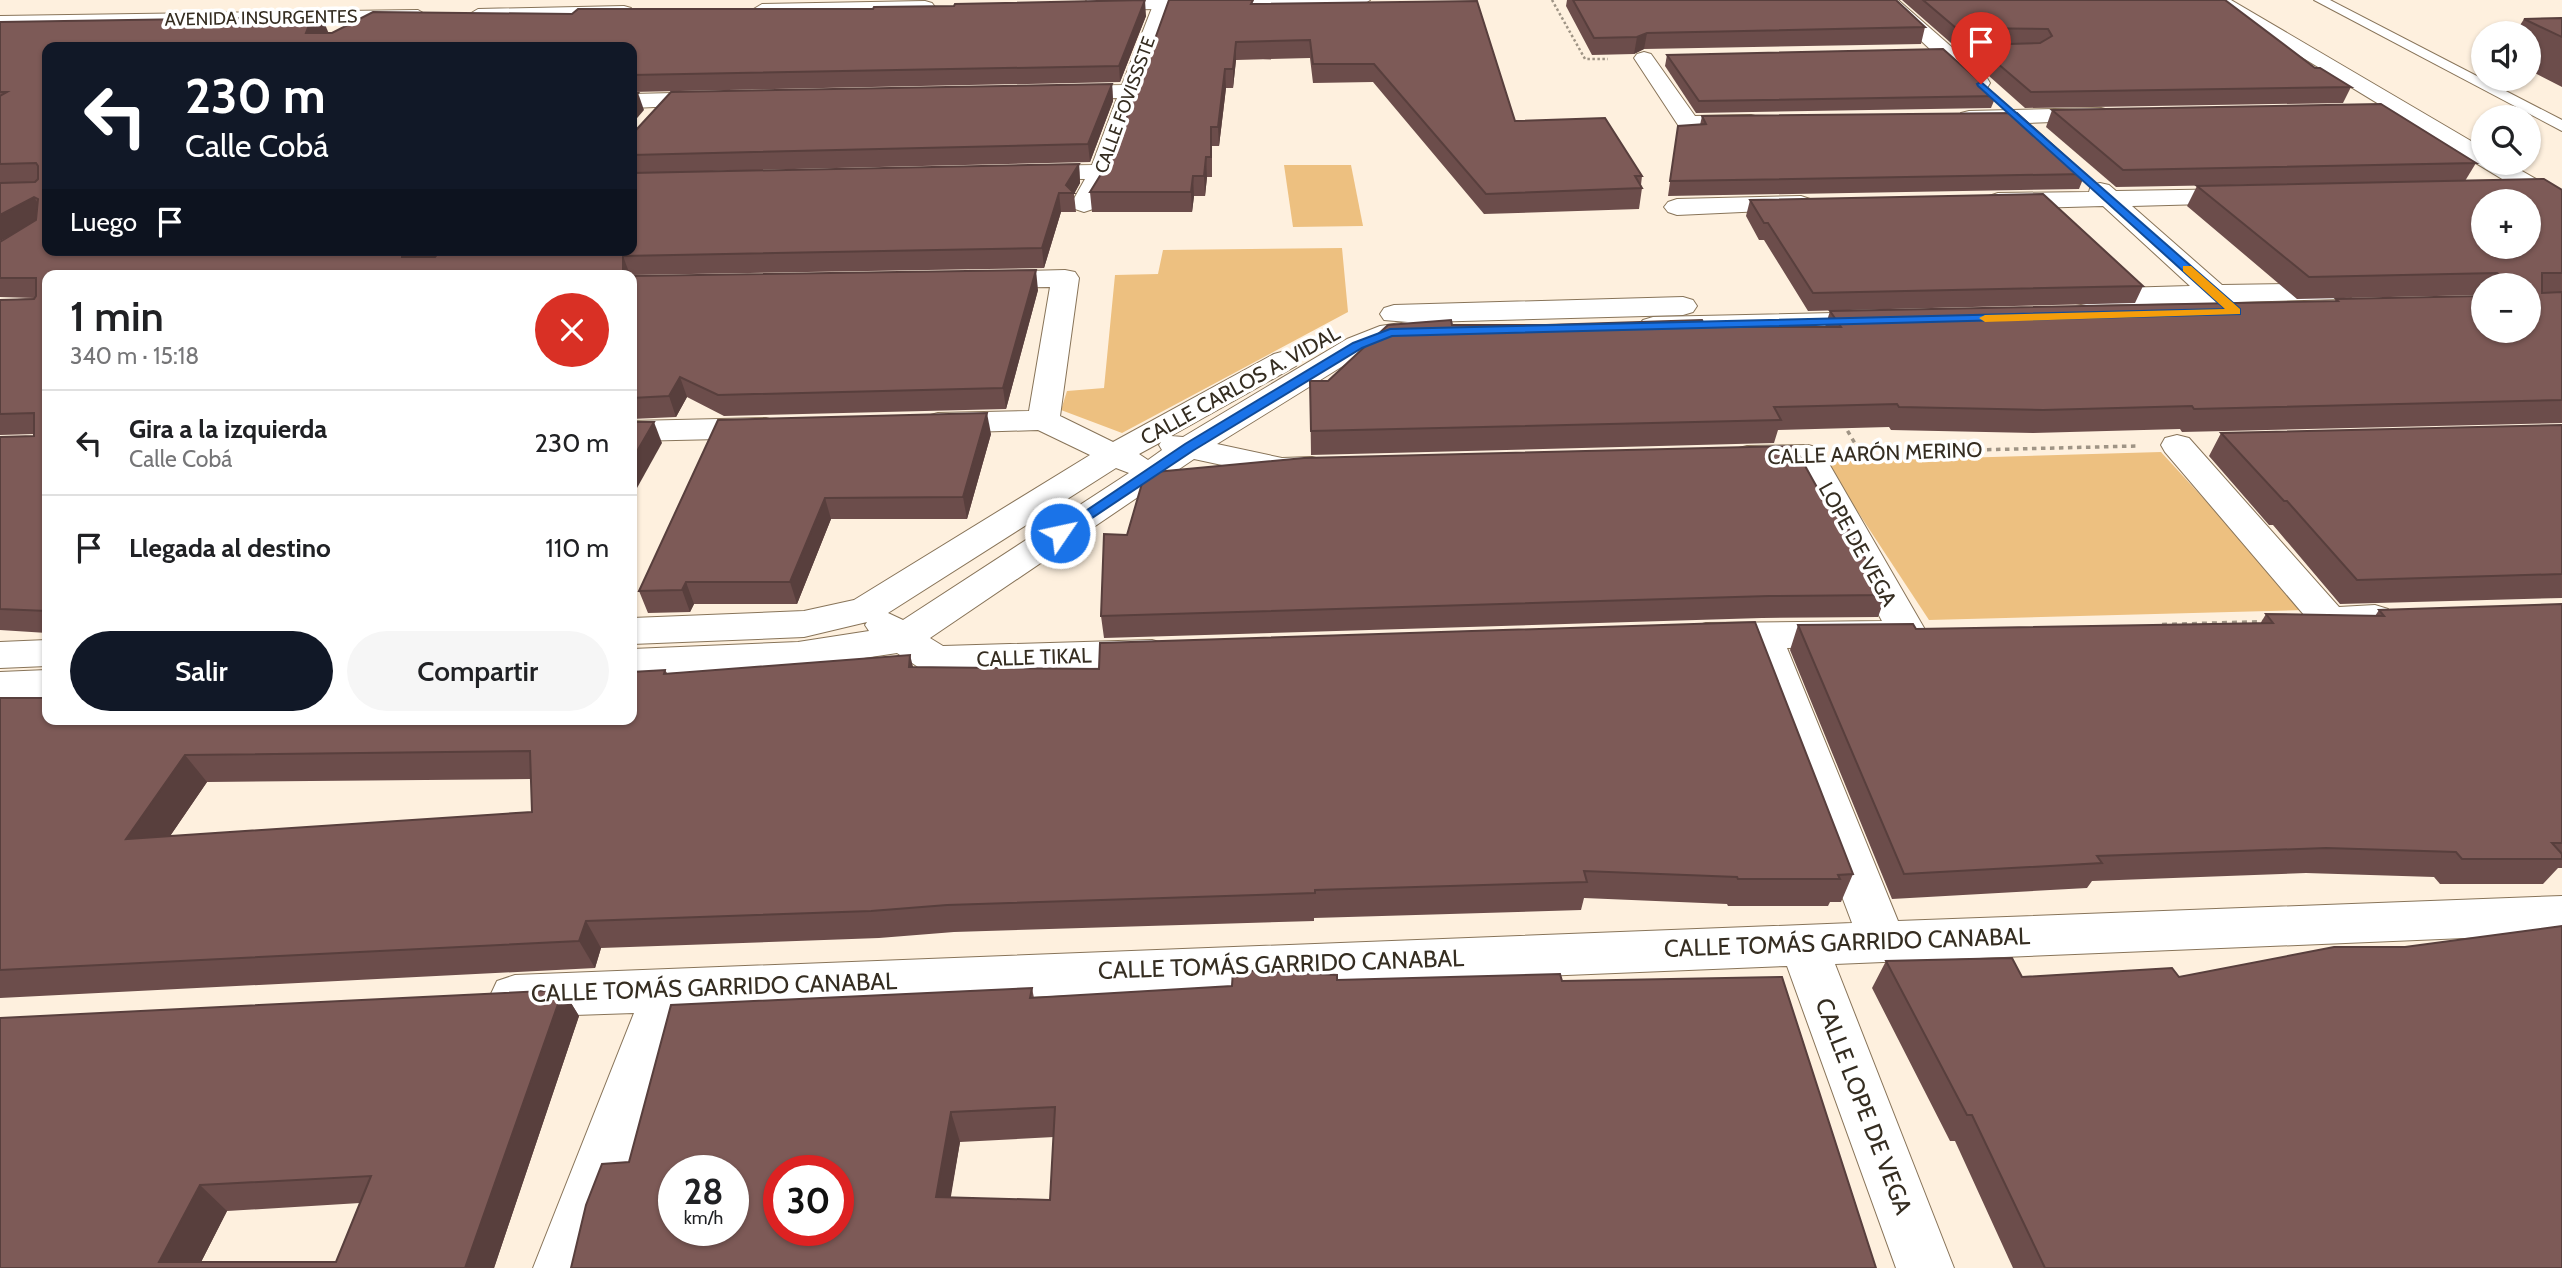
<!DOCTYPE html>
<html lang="es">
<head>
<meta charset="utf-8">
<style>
	body { margin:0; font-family:Cabin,sans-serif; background:#f6f6f6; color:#202124; height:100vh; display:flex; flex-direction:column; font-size:26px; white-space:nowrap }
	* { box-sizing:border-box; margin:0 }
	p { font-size:23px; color:#757577 }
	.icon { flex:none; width:38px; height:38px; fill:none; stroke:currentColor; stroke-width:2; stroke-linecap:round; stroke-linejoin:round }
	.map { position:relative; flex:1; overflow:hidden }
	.details { position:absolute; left:42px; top:270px; width:595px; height:455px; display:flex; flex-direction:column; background:#fff; border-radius:14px; box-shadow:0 2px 5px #0004 }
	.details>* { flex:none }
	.hud { position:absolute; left:42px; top:42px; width:595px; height:214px; border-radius:14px; box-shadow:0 2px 5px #0004; background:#111827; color:#fff; overflow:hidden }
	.fabs { position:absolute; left:2471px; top:21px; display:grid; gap:14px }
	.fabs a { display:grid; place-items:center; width:70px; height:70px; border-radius:50%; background:#fff; box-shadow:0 2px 5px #0004; font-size:35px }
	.speed { position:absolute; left:658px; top:1155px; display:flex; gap:14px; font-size:35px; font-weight:700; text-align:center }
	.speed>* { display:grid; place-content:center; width:91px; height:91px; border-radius:50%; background:#fff; box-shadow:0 2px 5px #0004; line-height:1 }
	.speed small { font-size:18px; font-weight:400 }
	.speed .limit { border:10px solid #d22; background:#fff; color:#111 }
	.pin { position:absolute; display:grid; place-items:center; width:60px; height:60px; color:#fff; margin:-72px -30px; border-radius:50% 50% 50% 0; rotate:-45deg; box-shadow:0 0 7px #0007 }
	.pin .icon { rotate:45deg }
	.me { position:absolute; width:77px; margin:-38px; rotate:56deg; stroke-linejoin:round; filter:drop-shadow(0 0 5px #0008) }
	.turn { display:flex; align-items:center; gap:24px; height:147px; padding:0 28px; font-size:32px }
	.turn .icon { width:91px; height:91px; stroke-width:2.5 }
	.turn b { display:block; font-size:49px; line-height:60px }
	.then { display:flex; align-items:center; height:66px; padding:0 28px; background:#0003; gap:14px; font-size:26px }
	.round { display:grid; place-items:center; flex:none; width:74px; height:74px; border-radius:37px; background:#f6f6f6 }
	.head { display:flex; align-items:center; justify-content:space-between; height:119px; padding:0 28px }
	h1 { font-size:42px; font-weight:600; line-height:52px }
	.button { display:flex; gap:14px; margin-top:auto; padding:14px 28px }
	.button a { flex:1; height:80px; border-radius:42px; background:#111827; color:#fff; font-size:28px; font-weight:600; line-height:80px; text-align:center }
	.button a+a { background:#f6f6f6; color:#202124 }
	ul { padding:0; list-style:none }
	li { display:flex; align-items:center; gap:21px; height:105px; padding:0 28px; border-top:2px solid #e0e0e0 }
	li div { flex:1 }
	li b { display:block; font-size:26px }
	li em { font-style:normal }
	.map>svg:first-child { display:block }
	.green { fill:#edc080 }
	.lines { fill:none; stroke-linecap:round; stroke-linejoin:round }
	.lane-casing { stroke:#887459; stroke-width:2 }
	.street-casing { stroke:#887459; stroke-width:2 }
	.primary-casing { stroke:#887459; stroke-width:2 }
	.path-far2 { stroke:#9f9485; stroke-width:2.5; stroke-dasharray:2.5 2.5; stroke-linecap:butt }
	.path-far1 { stroke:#9f9485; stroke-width:3.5; stroke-dasharray:4.5 4.5; stroke-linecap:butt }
	.path { stroke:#9f9485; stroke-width:4.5; stroke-dasharray:5 5; stroke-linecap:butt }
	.lane { fill:#fff; fill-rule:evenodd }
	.street { fill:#fff; fill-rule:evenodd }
	.primary { fill:#fff; fill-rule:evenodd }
	.wall { fill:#6c4d4b; fill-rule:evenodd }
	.shaded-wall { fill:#583f3d }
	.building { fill:#7d5a57; stroke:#583f3d; stroke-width:2; fill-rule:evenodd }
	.route { fill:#1a73e8; stroke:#114b97; stroke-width:2 }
	.slow { fill:#f59e0b }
	.labels { text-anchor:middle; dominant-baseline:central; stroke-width:7; stroke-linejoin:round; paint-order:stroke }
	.far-street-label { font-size:18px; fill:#352d21; stroke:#fff }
	.street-label { font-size:21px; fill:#352d21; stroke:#fff }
	.near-street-label { font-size:24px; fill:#352d21; stroke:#fff }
</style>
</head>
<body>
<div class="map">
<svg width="2562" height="1268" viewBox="0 0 2562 1268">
	<rect width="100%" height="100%" fill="#fef0de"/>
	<g class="green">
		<path d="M1284,165H1351L1363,226L1293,227Z"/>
		<path d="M1342,248L1348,312L1122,433L1061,410L1067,391L1104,388L1115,275L1158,274L1163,250Z"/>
		<path d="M2161,452L2306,610L1929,620L1825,462Z"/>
	</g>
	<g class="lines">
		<g class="lane-casing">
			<path id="lane" d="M2314,0H2330L2562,120V131Z"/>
		</g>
		<g class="street-casing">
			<g id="street">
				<path d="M1155,0H1169L1172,3L1113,172L1093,209L1084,212L1075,209L1071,204L1085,179L1017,178L1014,173L1017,168L1026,166L1092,165L1117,98L1060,100L1052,98L1049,93L1052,88L1060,86L1122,85Z"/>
				<path d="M1878,0H1898L1987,78L1990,83L1987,88H1971Z"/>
				<path d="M1644,52L1651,54L1695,116L1751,115L1759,117L1762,122L1759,127L1751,129L1680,128L1634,58L1637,54Z"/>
				<path d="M716,92L724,94L727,99L724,104L632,108V94Z"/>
				<path d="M2101,108L2109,110L2112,115L2109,120L1969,125L1961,123L1958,118L1961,113L1969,111Z"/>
				<path d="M2100,183L2109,185L2116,191L2242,189L2251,191L2254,196L2251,201L2242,203L2132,206L2222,285L2341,283L2351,285L2355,291L2351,297L2341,299L2238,302L2234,308C2223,311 2217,310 2208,303L2086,305L2076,303L2072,297L2076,291L2086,289L2190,286L2103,206L1998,209L1989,206L1985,201L1989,196L1998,193L2089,192L2091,185Z"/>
				<path d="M1801,196L1810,199L1814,204L1810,209L1677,215L1668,212L1664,207L1668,202L1677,199Z"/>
				<path d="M1065,270L1075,272L1079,278L1060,416L1113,442L1274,354L1285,351L1296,354L1300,360L1296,366L1171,436L1183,437L1347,339L1380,326L1408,322L1384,320L1380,314L1384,308L1394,305L1683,297L1693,300L1697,306L1693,312L1683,315L1426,322L1434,324L1439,330L1434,336L1395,340L1367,351L1217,444L1282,458L1312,457L1324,460L1329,467L1324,474L1282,478L1194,459L930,638L943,646L1152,640L1166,644L1172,653L1166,662L1152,666L935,673L921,669L897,653L798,668L632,675V649L798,642L869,631L865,625L867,622L804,637L632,644V618L804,611L854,600L1090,455L1038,430L938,433L927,430L922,423L927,416L938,413L1029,411L1050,287L983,288L973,286L969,280L973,274L983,272ZM1161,442L1159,445L1162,450L1148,460L1139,454ZM1116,468L1129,473L903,620L888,613Z"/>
				<path d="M1879,312L1889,315L1893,321L1889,327L1879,330L1653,335L1643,332L1638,326L1643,320L1653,317Z"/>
				<path d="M766,418L777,421L782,428L777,435L766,438L632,441V421Z"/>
				<path d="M2177,435L2189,438L2339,607L2375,605L2388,609L2394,618L2388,627C2366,633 2338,635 2316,629L2165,452L2161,445L2165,438Z"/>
				<path d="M1808,445L1820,448L1824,455L1927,633L1922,642L1908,646L1787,648L1898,921L2562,896V934L1835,964L1954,1268H1896L1787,966L685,1011L591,1268H533L634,1013L515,1017L497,1011L490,996L497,981L515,975L1852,923L1748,648L1706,649L1692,645L1687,636L1692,627L1706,623L1882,621L1797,465L1747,466L1735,463L1730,456L1735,449L1747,446Z"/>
				<path d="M47,640V666L0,668V642Z"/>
				<path d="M47,670V698L0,700V672Z"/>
			</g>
		</g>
		<g class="primary-casing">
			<g id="primary">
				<path d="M1087,0H1370L1361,6L1094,10L1087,8L1084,4Z"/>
				<path d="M2208,0H2231L2483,148V163H2508L2562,194V213L2553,210Z"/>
				<path d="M925,1L932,3L935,7L932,11L762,16L752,10L762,4Z"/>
				<path d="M624,6L631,8L634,12L631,16L478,21L468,15L478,9Z"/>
				<path d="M418,10L428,16L425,20L0,28V16Z"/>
			</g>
		</g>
		<path class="path-far2" d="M1552,0L1585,59H1608"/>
		<g class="path-far1">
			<path d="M1843,423L1860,452"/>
			<path d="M1852,453L2137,446"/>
		</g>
		<path class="path" d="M2162,625L2265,622"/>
		<use href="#lane" class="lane"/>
		<use href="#street" class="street"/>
		<use href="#primary" class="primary"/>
	</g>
	<g class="wall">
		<path d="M1567,0H1896L1925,27L1921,44L1644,49L1634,54L1592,55L1566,6Z"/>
		<path d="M1902,0H2225L2315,68L2351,87L2343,103L2025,108L1971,60L1976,45L2013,44L1951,43Z"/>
		<path d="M1254,4L1515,121L1642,176L1641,185L1642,188L1639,209L1484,214L1373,82L1313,83L1310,58L1236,60L1233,88H1226L1219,146H1212V177H1207L1205,196H1194L1192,212H1092L1090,192Z"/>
		<path d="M572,14L1146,16L1120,82L632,92V47L47,250H430L425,257L632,250V131L1112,84L1113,101L1090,162L669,172L1079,164L1080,183L1074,194L1076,212H1061L1044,268L632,275H47V633L0,630V437L34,436V434L0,435V300L34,298L0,297V242L20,230L0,241V22L329,33Z"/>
		<path d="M2562,18V87L2529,70V33H2515L2524,19Z"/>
		<path d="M1667,55L1996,96L1991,108L1696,113L1665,66Z"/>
		<path d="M2052,110L2476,163L2465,181L2116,187L2046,127Z"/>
		<path d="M1702,116L2085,174L2079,189L1668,196L1678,126L1700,125Z"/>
		<path d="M2197,186L2562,190V423L2182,432L2180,429L2033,433L1891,430L1889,427L1778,430L1774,443L1311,455L1310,381H1328L1452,325L1825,327L1830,311L2335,301L2336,299L2483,331L2529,285H2483V295L2297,299L2187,206Z"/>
		<path d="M1750,200L2143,286L2135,303L1808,311L1764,240H1759L1746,216Z"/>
		<path d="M632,276L1038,290L1006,409L724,416L687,397L676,417L632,419Z"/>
		<path d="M718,420L991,434L967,519H831L797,604H694L690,612L648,613L639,591Z"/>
		<path d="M2562,425V598L2340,604L2273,525H2269L2209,456L2221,433Z"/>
		<path d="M1127,535L1886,595L1878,617L1762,618L1104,638L1101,616Z"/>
		<path d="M2562,604V868H2558L2543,884H2440L2434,877L2306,873L2092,881L2087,888L1892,899L1790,650L1798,625L1916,629L2260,624L2266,614L2375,616L2379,610Z"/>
		<path d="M913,667L1853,874L1841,902H1830L1828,906H1728L1727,904L1584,898L1581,910L1314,918V921L954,932L879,938L601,948L595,968L0,998V698L47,719L665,670L667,673ZM531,779L532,812L170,836L207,782Z"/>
		<path d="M2405,947L2562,1268H2013L1955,1141H1950L1872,988L1886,961L2022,977H2179Z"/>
		<path d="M1337,980L1562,981L1876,1268H571L629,1162L1032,988L1034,998ZM1054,1137L1050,1200L950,1198L960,1142Z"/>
		<path d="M563,990L579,1016L494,1268H0ZM360,1203L336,1262H201L227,1211Z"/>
	</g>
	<g class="shaded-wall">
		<path d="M1145,0L1146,16L1120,82L1119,66Z"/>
		<path d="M322,17L329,34L306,33L309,25Z"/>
		<path d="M1647,33L1644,49L1634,54L1637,37Z"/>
		<path d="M1236,42V60L1233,88V69Z"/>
		<path d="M1225,69L1226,88L1219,146L1218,127Z"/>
		<path d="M1112,84L1113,101L1090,162L1088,144Z"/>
		<path d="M638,93L644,110L632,124V100Z"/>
		<path d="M1206,157L1207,177L1205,196L1204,176Z"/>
		<path d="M1079,164L1080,183L1074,194L1066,185Z"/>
		<path d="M1193,176L1194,196L1192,212L1191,192Z"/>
		<path d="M1059,193L1061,212L1044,268L1042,248Z"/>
		<path d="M34,197L46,216L0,241V215Z"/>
		<path d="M405,250H430L411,273L402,257V254Z"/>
		<path d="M623,256L630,275H623Z"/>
		<path d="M1036,270L1038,290L1006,409L1003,388Z"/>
		<path d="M680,377L687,397L676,417L669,396Z"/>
		<path d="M987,413L991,434L967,519L963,497Z"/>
		<path d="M654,422L662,443L632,497V460Z"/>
		<path d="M825,498L831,519L797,604L790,582Z"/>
		<path d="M686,582L694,604L690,612L682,590Z"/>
		<path d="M910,655L917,682L909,667Z"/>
		<path d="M185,755L207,782L149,867L126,839Z"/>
		<path d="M586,921L601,948L595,968L579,941Z"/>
		<path d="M563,990L579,1016L494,1268H465Z"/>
		<path d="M951,1112L960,1142L946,1226L936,1197Z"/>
		<path d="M200,1185L227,1211L198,1268L159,1262Z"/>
	</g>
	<g class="building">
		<path d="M1145,0L1119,66L632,75V47H47V250H405L402,254V257H435L441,250H632V173L1079,164L1066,185L1074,193H1059L1042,248L623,256V273L624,275H47V611L0,609V437L34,436V413L0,414V300L34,299L36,296V278H0V242L36,220L38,199L34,197L0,215V183L35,182L38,179V166L36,163L0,164V96L7,92H0V22L322,17L309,25L306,33H332L373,12L572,14L578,9H873L874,7L954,6L955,4Z"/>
		<path d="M1169,0H1253L1251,4L1477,1L1515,121L1605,118L1642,176H1635L1642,188L1486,194L1374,64H1313L1310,40L1236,42L1233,69H1225L1218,127H1211V157H1206L1204,176H1193L1191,192H1090L1114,153Z"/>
		<path d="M1573,0H1896L1925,27L1647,33L1637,37L1594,38Z"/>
		<path d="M1923,0H2225L2315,68H2320L2351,87L2031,92L1976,45L2040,43L2052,36L2048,29L1956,28Z"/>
		<path d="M2562,18V37L2524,19Z"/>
		<path d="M1943,49L1996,96L1699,101L1667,55Z"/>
		<path d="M1112,84L1088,144L632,155V131L636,130L671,92Z"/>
		<path d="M632,93H638L632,100Z"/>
		<path d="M2381,104L2476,163L2123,170L2052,110Z"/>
		<path d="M2017,113L2085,174L1670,181L1678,126L1706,124L1702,116Z"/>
		<path d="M2544,179L2562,190V273H2542V293L2562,292V400L2194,409L2192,406L2043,410L1899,407L1897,404L1774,407L1781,420L1311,431L1310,381H1328L1388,325L1451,320L1452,325H1546L1702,320L1705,327H1841L1830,311L2338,301L2336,299L2483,296V331H2529V285H2500V275L2497,273L2309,277L2197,186ZM2483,201H2529V247H2483Z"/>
		<path d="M2043,194L2143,286L1813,293L1768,223H1764L1750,200Z"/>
		<path d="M1036,270L1003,388L718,395L680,377L669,396L632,398V276Z"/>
		<path d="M987,413L963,497L825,498L790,582H686L682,590L639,591L718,420Z"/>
		<path d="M632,422H654L632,460Z"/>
		<path d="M2562,425V574L2357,580L2287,501H2284L2221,433Z"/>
		<path d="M1794,446L1833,516L1841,515L1886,595L1769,596L1101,616L1104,534L1127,535L1145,473L1304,458Z"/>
		<path d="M2562,604V843H2552L2562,854V859H2462L2456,852L2326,848L2097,856L2102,863L1904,874L1798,625L1913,624L1916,629L2273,623L2266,614L2384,616L2379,610Z"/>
		<path d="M1755,622L1853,874L1838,875L1840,879H1738L1737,877L1584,871L1587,882L1315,890V893L947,905L871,911L586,921L579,941L0,970V698H47V719H632V672L665,670L664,674L910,655L909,667L1099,669L1100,643ZM530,751L532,812L126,839L185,755Z"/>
		<path d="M2562,926V1268H2045L1972,1115H1967L1886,961L2012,958L2022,977L2172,968L2179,977L2334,947H2405Z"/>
		<path d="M1233,970L1337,975V980L1560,974L1562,981L1782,977L1876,1268H571L586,1205L602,1164L629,1162L671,1005L1032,988L1030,998L1232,986ZM1055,1107L1050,1200L936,1197L951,1112ZM674,1171H733V1230H674ZM779,1171H838V1230H779Z"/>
		<path d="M563,990L465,1268H0V1018ZM371,1176L336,1262H159L200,1185Z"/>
	</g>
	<path class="route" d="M1981,82L2240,309V314L1392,336L1362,348L1194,450L1065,536L1060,538L1053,533L1185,444L1353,343L1390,329L2225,309L1978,86L1977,84Z"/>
	<path class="slow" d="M2183,266H2191L2240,309V314L1985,322L1979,318L1985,315L2225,309L2183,271Z"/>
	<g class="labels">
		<g class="far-street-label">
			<text transform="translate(261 18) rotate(-1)">AVENIDA INSURGENTES</text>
			<text transform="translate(1125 105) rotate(-70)">CALLE FOVISSSTE</text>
		</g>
		<g class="street-label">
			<text transform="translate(1240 385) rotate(-29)">CALLE CARLOS A. VIDAL</text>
			<text transform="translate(1875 453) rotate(-2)">CALLE AARÓN MERINO</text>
			<text transform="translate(1858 544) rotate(61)">LOPE DE VEGA</text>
			<text transform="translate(1034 657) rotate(-2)">CALLE TIKAL</text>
		</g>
		<g class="near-street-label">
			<text transform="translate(1847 942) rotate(-2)">CALLE TOMÁS GARRIDO CANABAL</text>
			<text transform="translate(1281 964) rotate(-2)">CALLE TOMÁS GARRIDO CANABAL</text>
			<text transform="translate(714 987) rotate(-2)">CALLE TOMÁS GARRIDO CANABAL</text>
			<text transform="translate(1864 1106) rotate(69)">CALLE LOPE DE VEGA</text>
		</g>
	</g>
</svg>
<div class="fabs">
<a><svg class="icon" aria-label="sound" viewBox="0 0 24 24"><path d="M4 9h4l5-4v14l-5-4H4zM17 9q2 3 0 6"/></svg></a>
<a><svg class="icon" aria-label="search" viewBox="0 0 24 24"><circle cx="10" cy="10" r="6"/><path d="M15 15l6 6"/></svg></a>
<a>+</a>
<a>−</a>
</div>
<div class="speed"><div>28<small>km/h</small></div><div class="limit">30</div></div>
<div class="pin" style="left:1981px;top:84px;background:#d93025"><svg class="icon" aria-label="arrive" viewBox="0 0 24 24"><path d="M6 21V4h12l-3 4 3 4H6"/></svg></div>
<svg class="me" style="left:1060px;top:533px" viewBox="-20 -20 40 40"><circle r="17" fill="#1a73e8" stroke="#fff" stroke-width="3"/><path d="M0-11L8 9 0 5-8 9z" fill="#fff"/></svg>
<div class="hud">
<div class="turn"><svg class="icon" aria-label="left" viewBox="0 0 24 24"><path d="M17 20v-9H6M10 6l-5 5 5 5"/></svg><div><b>230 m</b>Calle Cobá</div></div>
<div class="then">Luego<svg class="icon" aria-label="arrive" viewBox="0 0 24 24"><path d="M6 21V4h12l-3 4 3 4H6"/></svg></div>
</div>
<section class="details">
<div class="head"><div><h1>1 min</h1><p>340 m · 15:18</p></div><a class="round" style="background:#d93025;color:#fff"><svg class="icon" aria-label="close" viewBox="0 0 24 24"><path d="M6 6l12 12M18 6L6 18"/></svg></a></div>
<ul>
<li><svg class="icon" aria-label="left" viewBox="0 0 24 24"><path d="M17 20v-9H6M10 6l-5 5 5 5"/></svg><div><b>Gira a la izquierda</b><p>Calle Cobá</p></div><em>230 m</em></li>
<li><svg class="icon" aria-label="arrive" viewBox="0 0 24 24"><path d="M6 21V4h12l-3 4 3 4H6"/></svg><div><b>Llegada al destino</b></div><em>110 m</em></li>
</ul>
<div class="button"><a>Salir</a><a>Compartir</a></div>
</section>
</div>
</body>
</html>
